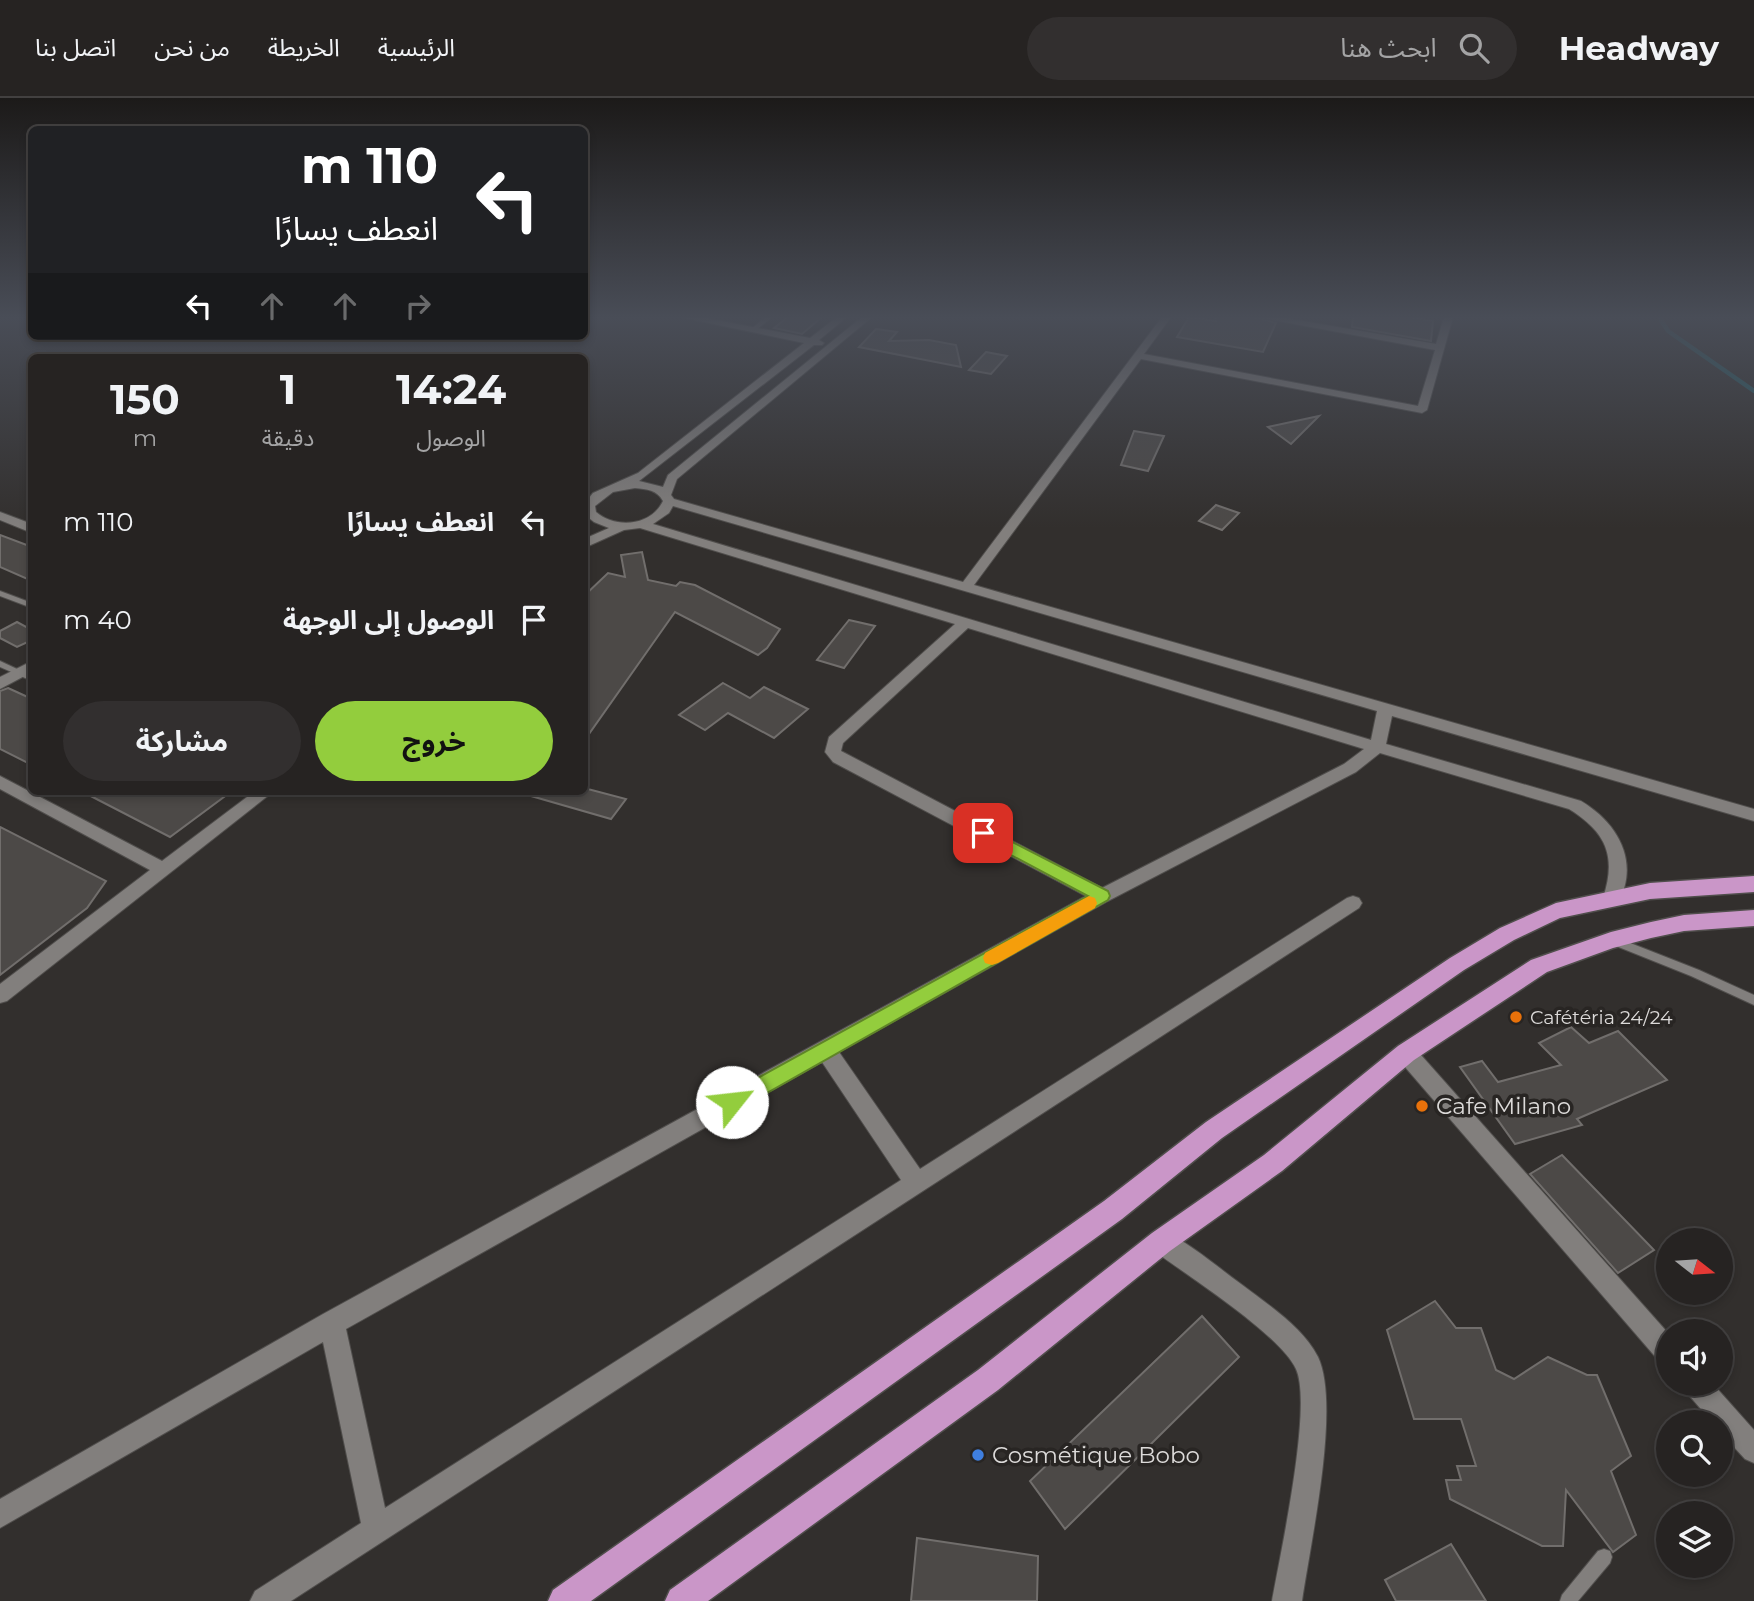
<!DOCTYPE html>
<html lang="ar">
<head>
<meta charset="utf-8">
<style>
	body { margin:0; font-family:Montserrat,"Noto Sans Arabic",sans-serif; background:#322f2f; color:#f1f3f6; direction:rtl; height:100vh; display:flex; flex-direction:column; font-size:26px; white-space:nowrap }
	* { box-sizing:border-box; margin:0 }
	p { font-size:23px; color:#a4a4a5 }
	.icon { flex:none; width:38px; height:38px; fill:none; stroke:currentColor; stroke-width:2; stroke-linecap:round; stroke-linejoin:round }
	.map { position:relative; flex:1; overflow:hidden; direction:ltr }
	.sheet { position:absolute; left:28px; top:256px; width:560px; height:441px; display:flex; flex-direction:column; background:#262322; border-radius:10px; box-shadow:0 4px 10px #0003,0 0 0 2px #424040; direction:rtl }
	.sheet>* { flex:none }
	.top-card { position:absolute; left:28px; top:28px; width:560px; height:214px; border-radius:10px; box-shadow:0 4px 10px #0003,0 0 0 2px #424040; direction:rtl; background:#202124; color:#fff; overflow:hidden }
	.needle { width:46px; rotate:107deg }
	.buttons { position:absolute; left:1656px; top:1130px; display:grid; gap:14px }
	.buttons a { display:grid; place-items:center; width:77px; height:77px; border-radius:50%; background:#262322; box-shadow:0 4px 10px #0003,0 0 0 2px #424040; font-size:35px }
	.pin { position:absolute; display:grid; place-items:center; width:60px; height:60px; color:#fff; margin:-30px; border-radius:14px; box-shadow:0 4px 10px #0006 }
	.me { position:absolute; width:77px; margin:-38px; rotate:61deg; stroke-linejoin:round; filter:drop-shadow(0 0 5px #0008) }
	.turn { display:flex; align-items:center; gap:24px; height:147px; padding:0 35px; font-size:32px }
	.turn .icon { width:91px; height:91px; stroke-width:2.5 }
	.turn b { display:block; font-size:49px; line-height:60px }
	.lanes { display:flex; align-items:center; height:66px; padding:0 35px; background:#0003; justify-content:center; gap:35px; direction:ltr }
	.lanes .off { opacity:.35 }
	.eta { display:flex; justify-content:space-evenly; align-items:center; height:119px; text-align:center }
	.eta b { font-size:42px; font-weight:700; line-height:49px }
	.primary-button { display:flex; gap:14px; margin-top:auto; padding:14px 35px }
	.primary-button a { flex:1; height:80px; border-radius:42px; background:#93cd3d; color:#111; font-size:28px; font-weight:700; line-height:80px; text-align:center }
	.primary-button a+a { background:#322f2f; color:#f1f3f6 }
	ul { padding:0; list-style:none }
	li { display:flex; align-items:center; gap:21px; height:98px; padding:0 35px }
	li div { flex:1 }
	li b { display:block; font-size:26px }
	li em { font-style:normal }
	header { display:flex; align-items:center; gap:42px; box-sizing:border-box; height:98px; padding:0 35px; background:#262322; border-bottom:2px solid #424040 }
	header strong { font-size:33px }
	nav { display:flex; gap:38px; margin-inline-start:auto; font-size:24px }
	.search { width:490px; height:63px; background:#322f2f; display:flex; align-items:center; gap:18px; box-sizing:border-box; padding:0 24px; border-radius:38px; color:#a4a4a5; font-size:26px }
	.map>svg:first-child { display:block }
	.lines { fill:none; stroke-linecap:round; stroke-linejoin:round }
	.stream { stroke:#255e67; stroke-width:4.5 }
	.building { fill:#4c4947; stroke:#716e6c; stroke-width:2 }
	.service-casing { stroke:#504e4c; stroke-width:2 }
	.minor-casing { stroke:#504e4c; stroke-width:2 }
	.trunk-casing { stroke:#504e4c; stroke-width:3 }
	.service { fill:#827f7d; fill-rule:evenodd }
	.minor { fill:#827f7d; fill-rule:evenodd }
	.trunk { fill:#ca96c8; fill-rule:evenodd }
	.route { fill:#93cd3d; stroke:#608528; stroke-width:2 }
	.slow { fill:#f59e0b }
	.food-dot { fill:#e8710a; stroke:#282523; stroke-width:2.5 }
	.shop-dot { fill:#3f7fe0; stroke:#282523; stroke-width:2.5 }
	.labels { text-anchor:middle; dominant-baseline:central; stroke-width:7; stroke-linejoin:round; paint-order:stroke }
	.poi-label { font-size:19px; fill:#dcdad9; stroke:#282523; text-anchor:start }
	.near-poi-label { font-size:23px; fill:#dcdad9; stroke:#282523; text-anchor:start }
</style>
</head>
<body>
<header>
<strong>Headway</strong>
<div class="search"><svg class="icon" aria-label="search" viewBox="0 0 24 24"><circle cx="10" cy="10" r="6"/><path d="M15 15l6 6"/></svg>ابحث هنا</div>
<nav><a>الرئيسية</a><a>الخريطة</a><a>من نحن</a><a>اتصل بنا</a></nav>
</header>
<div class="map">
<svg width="1754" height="1503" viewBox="0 0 1754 1503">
	<rect width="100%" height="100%" fill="#322f2d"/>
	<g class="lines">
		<path class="stream" d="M1659,219L1668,233L1754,293"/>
	</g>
	<g class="building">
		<path d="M788,219H822L802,236L774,230Z"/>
		<path d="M1189,219L1216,223V219H1255L1276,225L1263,254L1177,239Z"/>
		<path d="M1353,219H1410L1433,223L1431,243L1352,229Z"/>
		<path d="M876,231L897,234L889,243L929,242L956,247L961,269L859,249Z"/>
		<path d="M986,254L1007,258L991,276L969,272Z"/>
		<path d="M1319,318L1291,346L1268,329Z"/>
		<path d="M1134,333L1164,338L1148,373L1121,367Z"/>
		<path d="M1216,407L1239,415L1222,432L1199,423Z"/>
		<path d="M0,437L32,449V483L0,469Z"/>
		<path d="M642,454L648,482L676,488L680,484L695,487L780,531L767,550L758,557L675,514L584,643V498L608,475L625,479L621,457Z"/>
		<path d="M849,522L875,528L844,570L817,562Z"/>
		<path d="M17,524L32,532V542L17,549L0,540V533Z"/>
		<path d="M723,585L750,600L764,589L808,611L774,640L728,615L705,632L679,617Z"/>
		<path d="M8,590L32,601V667L0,651V593Z"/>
		<path d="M584,690L626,701L611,721L531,698L532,693H584Z"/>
		<path d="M81,693H232L170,739Z"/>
		<path d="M0,729L106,783L87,810L0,877Z"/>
		<path d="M1571,929L1589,945L1618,933L1667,982L1577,1021L1582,1027L1515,1046L1460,969L1482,963L1498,984L1561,967L1539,945Z"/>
		<path d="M1562,1057L1654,1152L1618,1175L1530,1076Z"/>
		<path d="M1435,1203L1456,1230H1481L1496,1272L1514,1281L1548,1259L1587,1277H1597L1631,1358L1611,1373L1636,1437L1613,1454L1566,1392L1563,1448H1542L1450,1401L1446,1382H1461L1457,1368H1476L1461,1321H1414L1387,1232Z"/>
		<path d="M1202,1218L1239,1259L1065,1431L1030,1383Z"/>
		<path d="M917,1440L1038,1458L1037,1503H911Z"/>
		<path d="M1451,1446L1486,1503H1396L1385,1482Z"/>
	</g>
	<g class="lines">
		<g class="service-casing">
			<g id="service">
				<path d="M766,219H772L755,233H751V231Z"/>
				<path d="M0,493L32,505V510L0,498Z"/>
				<path d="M0,563L32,578V583L0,569Z"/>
				<path d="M1615,839L1699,872L1754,897V907L1691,878L1611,846L1610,843L1611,840Z"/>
				<path d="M1604,1451L1610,1453L1612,1459L1610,1465L1578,1503H1560L1562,1497L1598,1453Z"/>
			</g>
		</g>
		<g class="minor-casing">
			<g id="minor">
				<path d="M680,219H701L810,240L837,219H847L819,242L824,245L822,247H814L639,383L663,389L668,377L862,219H872L677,381L671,397L674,401L963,484L1162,219H1171L1144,256L1418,308L1435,252L1257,219H1280L1436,246L1444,219H1453L1427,312L1422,315L1141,261L974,487L1754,711V723L1392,618L1386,646L1581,703C1618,725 1640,764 1618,805L1612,807L1606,805L1603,800C1617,758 1606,734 1569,711L1380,655L1356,674L1108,803L839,954L920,1071L1347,800L1353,798L1359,800L1362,805L1359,810L291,1503H250L255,1493L361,1425L323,1244L0,1430V1401L323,1216L1086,798L833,664L825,654L829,639L955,526L640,430L624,432L584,450V441L609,430L594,424L584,416V406L593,395L638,375L804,245ZM635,390C647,391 657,392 663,403C651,428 616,431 596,414L595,408L613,394ZM673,408L1377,613L1371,642L653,426L669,415ZM968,530L1364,651L1344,666L1102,790L841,653L843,645ZM822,964L901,1082L385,1410L346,1231Z"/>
				<path d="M0,414L32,426V435L0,422Z"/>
				<path d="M32,563V574L0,591V579Z"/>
				<path d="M0,678L162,763L255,693H274L7,903L0,905V886L150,772L0,691Z"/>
				<path d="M1406,946L1413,948L1668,1235V1267L1659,1263L1399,962L1396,955L1399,948Z"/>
				<path d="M1161,1132C1189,1144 1216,1168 1241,1186C1267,1206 1303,1229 1318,1259C1341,1308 1310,1447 1302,1503H1272C1280,1457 1313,1308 1296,1271C1280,1236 1186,1177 1153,1152L1149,1144L1153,1136Z"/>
				<path d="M1683,1286H1713L1754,1332V1365L1745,1361L1720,1334V1325H1713L1687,1295Z"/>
			</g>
		</g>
		<g class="trunk-casing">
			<g id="trunk">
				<path d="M1754,778V794L1650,801L1560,820L1514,842L1464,872L1222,1040L1122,1121L591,1503H548L553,1492L1104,1103L1206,1024L1450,860L1500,830L1556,805L1650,785Z"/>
				<path d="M1754,812V828L1684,833L1651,840L1613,850L1547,874L1414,962L1282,1073L1170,1153L998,1292L708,1503H665L670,1492L978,1272L1152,1135L1264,1057L1398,948L1531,862L1611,834L1651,824L1684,817Z"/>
			</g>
		</g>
		<use href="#service" class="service"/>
		<use href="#minor" class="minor"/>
		<use href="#trunk" class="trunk"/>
	</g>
	<linearGradient id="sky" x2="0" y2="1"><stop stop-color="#1c1a19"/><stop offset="0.51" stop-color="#494d57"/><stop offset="1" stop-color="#494d57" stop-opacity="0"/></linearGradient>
	<rect width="1754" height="430" fill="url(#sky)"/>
	<path class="route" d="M983,729L1108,793L1110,798L1108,802L739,1011L732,1014L725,1011L722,1004L725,998L1088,798L977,739L975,735L977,731Z"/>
	<path class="slow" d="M1089,798L1095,800L1097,805L1095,810L998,865L992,867L985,865L983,860L985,855Z"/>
	<g class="food-dot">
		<circle cx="1516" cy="919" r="7"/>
		<circle cx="1422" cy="1008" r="7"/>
	</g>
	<circle class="shop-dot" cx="978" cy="1357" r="7"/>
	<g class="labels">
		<g class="poi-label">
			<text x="1530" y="919">Cafétéria 24/24</text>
		</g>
		<g class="near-poi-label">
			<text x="1436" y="1008">Cafe Milano</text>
			<text x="992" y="1357">Cosmétique Bobo</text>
		</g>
	</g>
</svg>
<div class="buttons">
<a><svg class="needle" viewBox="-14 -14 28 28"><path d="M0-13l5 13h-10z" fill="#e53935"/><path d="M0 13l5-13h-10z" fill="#a4a4a5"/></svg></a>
<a><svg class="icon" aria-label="sound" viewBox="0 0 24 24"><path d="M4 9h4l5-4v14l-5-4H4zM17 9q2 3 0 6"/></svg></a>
<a><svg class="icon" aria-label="search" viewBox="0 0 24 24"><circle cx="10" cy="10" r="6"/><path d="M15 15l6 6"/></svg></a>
<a><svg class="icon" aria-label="layers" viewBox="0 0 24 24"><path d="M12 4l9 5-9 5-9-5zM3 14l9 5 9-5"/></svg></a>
</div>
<div class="pin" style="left:983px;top:735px;background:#d93025"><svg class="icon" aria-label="arrive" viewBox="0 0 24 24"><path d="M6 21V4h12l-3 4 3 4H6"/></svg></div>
<svg class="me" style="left:732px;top:1004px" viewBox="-20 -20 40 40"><circle r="19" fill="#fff"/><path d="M0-13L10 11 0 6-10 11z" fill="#93cd3d"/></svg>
<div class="top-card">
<div class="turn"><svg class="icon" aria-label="left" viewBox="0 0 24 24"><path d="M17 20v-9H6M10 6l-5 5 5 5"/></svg><div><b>110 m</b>انعطف يسارًا</div></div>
<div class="lanes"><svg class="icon" aria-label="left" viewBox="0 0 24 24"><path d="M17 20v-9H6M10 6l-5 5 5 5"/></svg><svg class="icon off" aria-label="ahead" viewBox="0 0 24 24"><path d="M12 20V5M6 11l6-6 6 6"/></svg><svg class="icon off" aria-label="ahead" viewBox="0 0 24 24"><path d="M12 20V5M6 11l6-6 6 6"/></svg><svg class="icon off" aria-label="right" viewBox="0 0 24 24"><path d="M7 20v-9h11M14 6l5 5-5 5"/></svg></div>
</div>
<section class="sheet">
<div class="eta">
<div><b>14:24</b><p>الوصول</p></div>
<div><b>1</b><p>دقيقة</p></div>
<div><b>150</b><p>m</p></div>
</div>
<ul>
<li><svg class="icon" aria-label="left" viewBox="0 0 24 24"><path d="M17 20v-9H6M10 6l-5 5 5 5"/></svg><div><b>انعطف يسارًا</b></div><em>110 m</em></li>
<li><svg class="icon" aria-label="arrive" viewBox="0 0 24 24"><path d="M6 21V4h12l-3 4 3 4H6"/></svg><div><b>الوصول إلى الوجهة</b></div><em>40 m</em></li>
</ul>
<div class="primary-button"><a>خروج</a><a>مشاركة</a></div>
</section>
</div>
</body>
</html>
